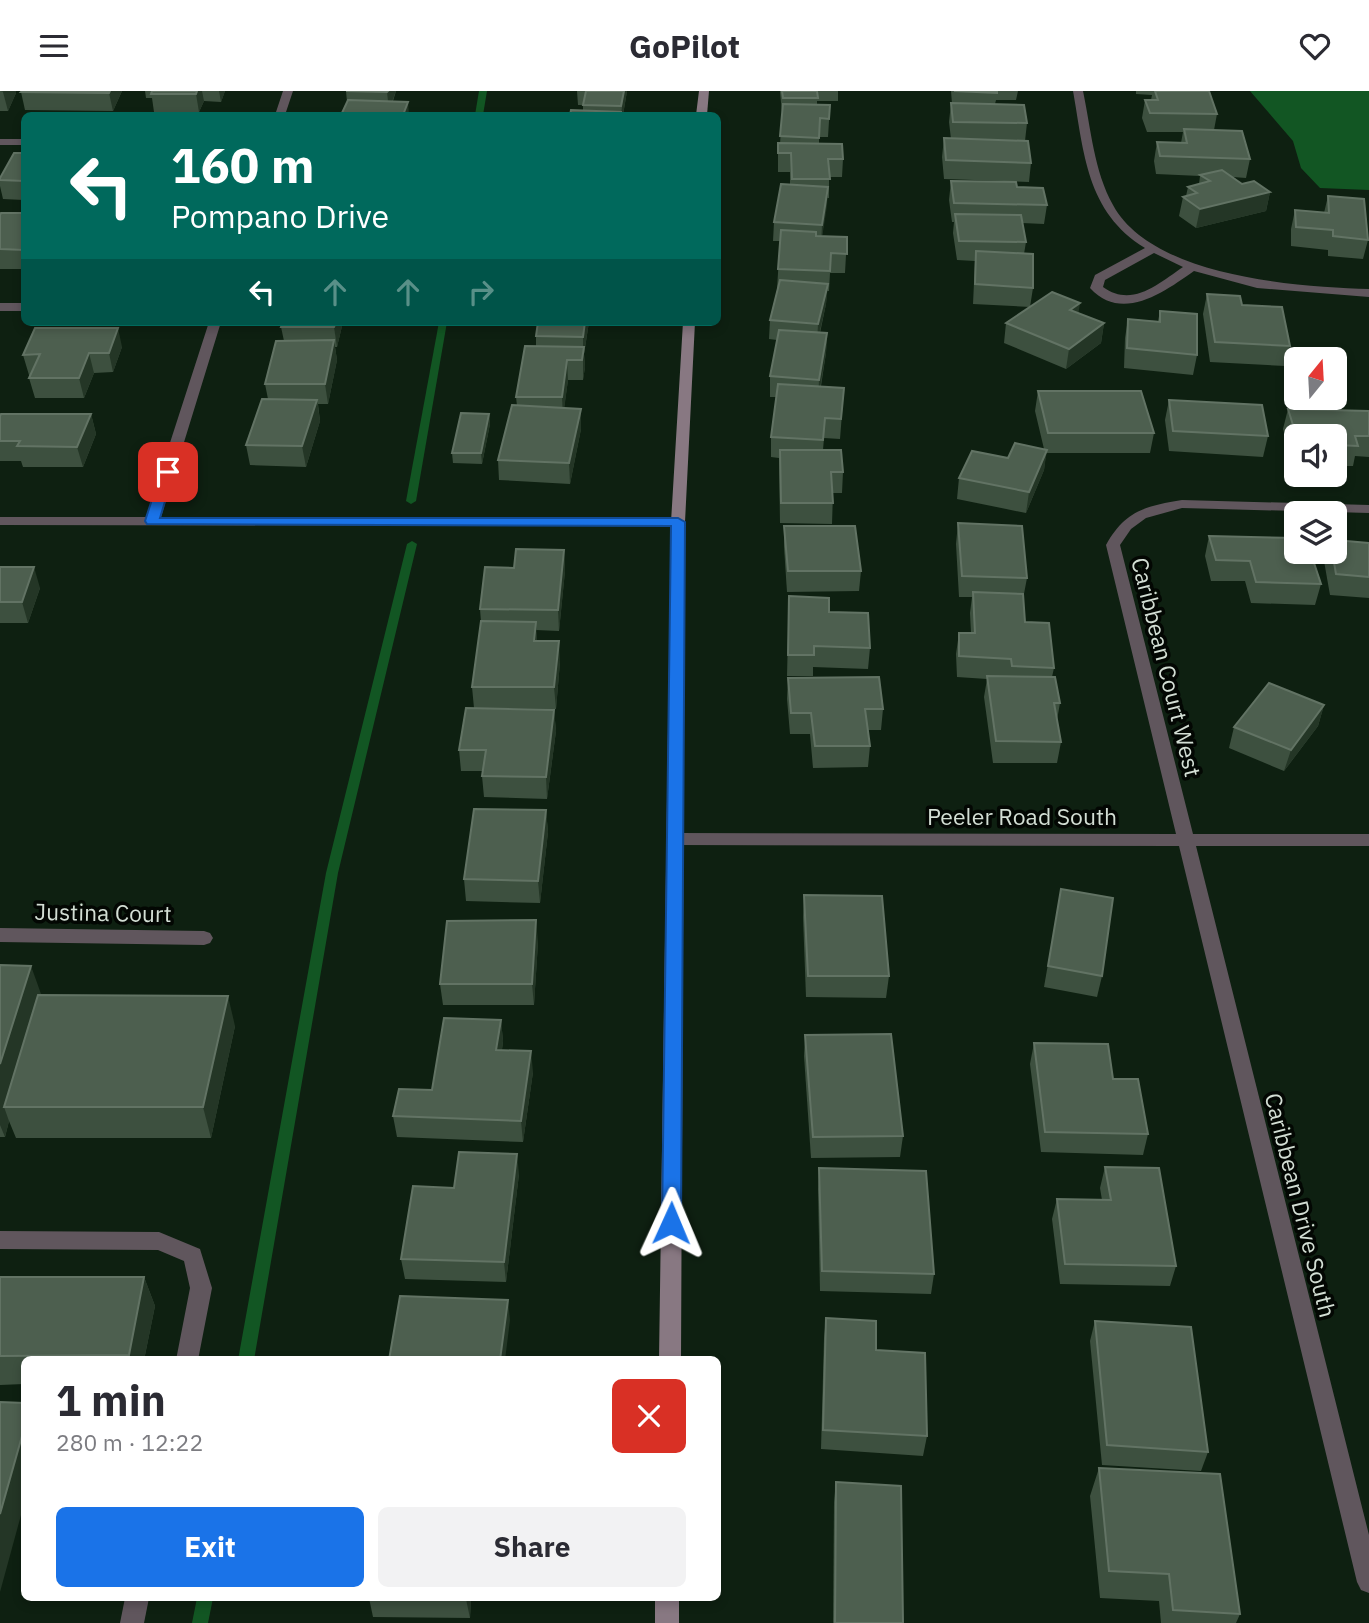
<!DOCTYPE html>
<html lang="en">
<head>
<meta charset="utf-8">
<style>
	body { margin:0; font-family:"IBM Plex Sans",sans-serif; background:#f2f2f3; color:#2b2b33; height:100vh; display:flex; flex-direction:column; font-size:26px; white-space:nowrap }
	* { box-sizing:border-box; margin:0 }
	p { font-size:23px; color:#7c7c81 }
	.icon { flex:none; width:38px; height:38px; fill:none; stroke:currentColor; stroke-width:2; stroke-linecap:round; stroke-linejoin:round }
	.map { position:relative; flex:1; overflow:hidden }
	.side { position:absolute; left:21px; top:1265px; width:700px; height:245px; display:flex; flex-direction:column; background:#fff; border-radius:10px; box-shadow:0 4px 10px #0003 }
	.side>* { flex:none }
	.guide { position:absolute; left:21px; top:21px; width:700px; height:214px; border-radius:10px; box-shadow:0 4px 10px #0003; background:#00695c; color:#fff; overflow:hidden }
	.needle { width:46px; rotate:18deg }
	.controls { position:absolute; left:1284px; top:256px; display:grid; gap:14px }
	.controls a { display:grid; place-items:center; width:63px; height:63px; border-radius:10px; background:#fff; box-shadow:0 4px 10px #0003; font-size:35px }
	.pin { position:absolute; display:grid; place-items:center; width:60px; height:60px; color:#fff; margin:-30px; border-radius:14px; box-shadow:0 4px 10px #0006 }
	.me { position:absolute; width:77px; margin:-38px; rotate:1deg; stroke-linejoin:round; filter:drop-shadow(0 0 5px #0008) }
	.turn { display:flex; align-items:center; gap:24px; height:147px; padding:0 35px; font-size:32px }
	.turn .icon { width:91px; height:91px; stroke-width:2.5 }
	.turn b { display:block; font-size:49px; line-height:60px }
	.lanes { display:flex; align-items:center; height:66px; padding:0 35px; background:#0003; justify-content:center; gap:35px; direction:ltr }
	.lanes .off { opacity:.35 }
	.round { display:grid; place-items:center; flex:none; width:74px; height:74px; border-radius:10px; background:#f2f2f3 }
	.head { display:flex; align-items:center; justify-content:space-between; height:119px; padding:0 35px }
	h1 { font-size:42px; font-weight:700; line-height:52px }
	.primary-button { display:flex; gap:14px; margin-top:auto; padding:14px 35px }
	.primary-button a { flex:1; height:80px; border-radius:10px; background:#1a73e8; color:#fff; font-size:28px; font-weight:700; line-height:80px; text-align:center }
	.primary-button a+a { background:#f2f2f3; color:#2b2b33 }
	header { display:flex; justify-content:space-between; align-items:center; height:91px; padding:0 35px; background:#fff; font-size:32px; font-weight:700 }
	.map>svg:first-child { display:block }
	.water { fill:#125623 }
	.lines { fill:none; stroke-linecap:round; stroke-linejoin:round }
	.stream { fill:#125623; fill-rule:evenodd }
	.street { fill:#60565d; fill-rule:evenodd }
	.secondary { fill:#887882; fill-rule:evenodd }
	.wall { fill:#3d503f }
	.shaded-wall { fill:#243626 }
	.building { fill:#4d5f4f; stroke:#627364; stroke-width:2 }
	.route { fill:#1a73e8; stroke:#114b97; stroke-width:2 }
	.labels { text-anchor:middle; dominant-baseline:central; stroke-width:7; stroke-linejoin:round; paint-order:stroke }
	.street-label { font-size:23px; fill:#d3ded4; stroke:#030703 }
</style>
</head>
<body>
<header><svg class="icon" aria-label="menu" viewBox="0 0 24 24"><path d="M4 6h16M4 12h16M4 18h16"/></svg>GoPilot<svg class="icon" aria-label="heart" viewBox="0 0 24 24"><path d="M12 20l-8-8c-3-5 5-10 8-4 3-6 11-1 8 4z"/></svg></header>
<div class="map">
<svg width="1369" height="1532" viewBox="0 0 1369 1532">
	<rect width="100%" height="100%" fill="#0e2011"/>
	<path class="water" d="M1250,0H1369V99L1320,97L1301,77L1293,50Z"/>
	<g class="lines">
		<g class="stream">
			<path d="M479,0H487L483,24H475Z"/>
			<path d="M439,231H447L416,410L411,413L406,410Z"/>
			<path d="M412,450L417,453L338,782L254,1269H238L326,782L407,453Z"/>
			<path d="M197,1507H213L208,1532H192Z"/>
		</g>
		<g class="street">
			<path d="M283,0H293L285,24H275Z"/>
			<path d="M1073,0H1083C1091,38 1094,80 1113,114C1152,186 1297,196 1369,198V206L1257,197L1194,180C1164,201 1122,232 1090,197L1095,184L1145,157C1086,121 1084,61 1073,0ZM1154,162L1183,176C1158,193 1132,217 1103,196L1105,189Z"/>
			<rect x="0" y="48" width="24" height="6"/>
			<rect x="0" y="212" width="24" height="8"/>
			<path d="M209,231H221L161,426L678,427L685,431L678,435L0,434V426H146Z"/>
			<path d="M1182,409L1369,414V422L1182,417L1146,427L1131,438L1120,454L1193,743H1369V755H1196L1369,1444V1502L1361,1499L1357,1491L1179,755L675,754L666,748L675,742L1176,743L1106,454C1125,420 1145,415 1182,409Z"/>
			<path d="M0,837L204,840L210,842L213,847L210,852L204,854L0,851Z"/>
			<path d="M0,1140L159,1141L200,1158L212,1197L198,1269H176L190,1197L184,1170L158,1159L0,1158Z"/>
			<path d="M125,1507H149L144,1532H120Z"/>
		</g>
		<g class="secondary">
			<path d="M699,0H709L707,24H696Z"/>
			<path d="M683,231H695L685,431L681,1269H659L671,431Z"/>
			<rect x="655" y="1507" width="24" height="25"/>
		</g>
	</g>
	<g class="wall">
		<path d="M0,0L16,2L8,20H0Z"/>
		<path d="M122,0L113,20L25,19L21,1Z"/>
		<path d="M145,0H225L221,11L204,10L199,21H154L152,7H146Z"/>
		<path d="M346,0H396L393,10L347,11Z"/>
		<path d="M577,0H627L623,24L583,20V14H578Z"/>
		<path d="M780,0H838V10H817V14H830L828,46H819V53L843,68L842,86H829V107H827L822,145L847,146L845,182H830L829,200H827L826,213L820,242H827L826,262L821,295L844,297L840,348L824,347L823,359L843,381L842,402H833L832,433L780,432L779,367L771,366V346L776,306H770V285L777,249L769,248L770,229L778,198H777L780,150H773L774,131L790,93V81H778V52L780,53L782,23Z"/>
		<path d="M951,0H1018L1016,9H996L995,13L1027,32L1025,50L1031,72L1029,91L944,88L942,66L944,47L951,48L949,31L951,12L952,13Z"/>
		<path d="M1136,0H1209L1217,23L1214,39L1250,68L1246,87L1233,86L1242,93L1270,101L1266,120L1196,137L1179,125L1183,106L1186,105L1188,96L1199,93L1200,85L1156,83L1154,70L1157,51L1181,52L1183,41H1147L1142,27L1145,9H1151L1152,4L1136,3Z"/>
		<path d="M24,62V109L3,108L0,95V87Z"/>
		<path d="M951,90L1017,96L1047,114L1044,133L1022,132L1026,151L1024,163L1033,197L1030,216L1078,222L1104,232L1101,252L1066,278L1004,252L1006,232L1030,216L973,213L975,170L957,169L953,142L954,131H952L949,109Z"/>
		<path d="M1328,105L1368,149L1363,168L1328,165V159L1291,155V138L1295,119L1324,122Z"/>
		<path d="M24,122V178H0V124Z"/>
		<path d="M1207,203L1242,214L1290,255L1285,275L1210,271L1203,223Z"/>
		<path d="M1160,220L1197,264L1193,284L1124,277L1125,247L1128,228L1158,230Z"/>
		<path d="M343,231L337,256H335L337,269L328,313H318L320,330L306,376L250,374L246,354L268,308L265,293L284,250L281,236Z"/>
		<path d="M538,231H589L584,263L585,276L583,289H568L564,317L581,318V338L570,393L499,389L498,369L517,315L516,306L536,255V245Z"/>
		<path d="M122,256L113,281L94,282L84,307H35L29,287L31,284H29L23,264Z"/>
		<path d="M1038,300L1154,342L1150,362H1046L1044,379L1026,422L957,408L959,387L1008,367L1044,358L1035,320Z"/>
		<path d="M1169,309L1268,345L1263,366L1169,360L1165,329Z"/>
		<path d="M1288,318L1369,320V366L1355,365L1353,375H1335V345H1297V374H1294L1283,338Z"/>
		<path d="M91,323L96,343L83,376H23L21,370H0V325Z"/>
		<path d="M489,323L490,333L482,373L453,372L452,362Z"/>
		<path d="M958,432L1027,487L1023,508L1025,531L1054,577L1052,586L1060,612L1057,629L1061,651L1057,672H993L984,606L987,588L957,586L956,563L959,542H971L970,522L972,506H959L956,453Z"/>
		<path d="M784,435L861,480L859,500L787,501L784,456Z"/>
		<path d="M1209,445L1321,493L1315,514L1251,512L1245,490H1211L1205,465Z"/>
		<path d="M1369,452V507L1330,504L1324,470L1326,460H1335Z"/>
		<path d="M564,459L565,480L559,540L536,539L537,550L560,571L556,618L474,617L472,596L481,531L480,518L514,477Z"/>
		<path d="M0,476L40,497L28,532H0Z"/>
		<path d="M789,505L829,521L870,557L868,578L813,576V585H787Z"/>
		<path d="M788,587L883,618L881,639H867L870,655L868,676L813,677L810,643H790L787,608Z"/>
		<path d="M1324,614L1318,635L1284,680L1229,657L1234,636Z"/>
		<path d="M554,619L556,640L547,708L484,706L482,685L483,680H461L459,659Z"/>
		<path d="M546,719L548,741L540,812L466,810L464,788Z"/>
		<path d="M1061,798L1102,885L1097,906L1044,896Z"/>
		<path d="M804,804L889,885L886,907L806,906L803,826Z"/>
		<path d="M538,851L534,914H443L440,893Z"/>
		<path d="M0,874L41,904L235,935L211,1047H16L9,1030L5,1046H0Z"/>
		<path d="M501,929L503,950L502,959L533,981L523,1051L397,1046L393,1025L432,999Z"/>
		<path d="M805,944L903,1045L900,1066L811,1067L804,965Z"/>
		<path d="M1034,952L1113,988L1148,1043L1143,1064L1041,1061L1030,973Z"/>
		<path d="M1105,1076L1176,1175L1170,1195L1060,1193L1052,1128L1057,1108L1102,1109L1100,1097Z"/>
		<path d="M819,1077L934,1183L931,1203L820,1200L818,1098Z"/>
		<path d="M519,1083L506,1191L405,1188L401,1168L454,1097Z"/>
		<path d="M0,1186H144L155,1215L144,1269H24V1293L0,1294Z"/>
		<path d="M826,1227L876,1259L927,1345L923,1365L821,1358L824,1247Z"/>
		<path d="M1095,1230L1208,1361L1201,1380L1102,1374L1090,1250Z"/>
		<path d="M1099,1377L1240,1523L1236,1532H1161L1159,1510L1100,1507L1090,1405Z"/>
		<path d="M836,1391L903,1532H833L834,1411Z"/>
		<path d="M369,1507H471L470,1527L373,1526Z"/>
	</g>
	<g class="shaded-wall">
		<path d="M4,0H16V2L8,20L3,1Z"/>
		<path d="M110,0H122L113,20L109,2Z"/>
		<path d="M197,0H202L204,10L199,21L196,3Z"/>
		<path d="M219,0H225L221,11Z"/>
		<path d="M388,0H396L389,19L387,1Z"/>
		<path d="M624,0H627L623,24H621Z"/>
		<path d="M408,11L409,24H403Z"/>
		<path d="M828,96L827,115L821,153L822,134Z"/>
		<path d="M1270,101L1266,120L1196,137L1200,118Z"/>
		<path d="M828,193L826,213L817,253L818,233Z"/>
		<path d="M1080,212L1077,232L1070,219Z"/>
		<path d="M336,231H343L337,256L334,236Z"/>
		<path d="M585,231H589L584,263L585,276L583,289V246Z"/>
		<path d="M1104,232L1101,252L1066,278L1069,258Z"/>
		<path d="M118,237L122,256L113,281L109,262Z"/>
		<path d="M827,242L826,262L818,309L819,289Z"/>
		<path d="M334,249L337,269L328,313L325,293Z"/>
		<path d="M89,262L94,282L84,307L79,287Z"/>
		<path d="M567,269L568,289L563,327L562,306Z"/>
		<path d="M317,309L320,330L306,376L302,355Z"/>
		<path d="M581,318V338L570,393L569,372Z"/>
		<path d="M91,323L96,343L83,376L77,356Z"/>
		<path d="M489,323L490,333L482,373L481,362Z"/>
		<path d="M1047,359L1044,379L1026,422L1029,401Z"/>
		<path d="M564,459L565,480L559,540L558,519Z"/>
		<path d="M34,476L40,497L28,532L22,511Z"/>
		<path d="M536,531L537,552L534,550Z"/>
		<path d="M559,550L560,571L556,618L554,596Z"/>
		<path d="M1324,614L1318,635L1284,680L1291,659Z"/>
		<path d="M554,619L556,640L547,708L546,686Z"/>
		<path d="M546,719L548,741L540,812L538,790Z"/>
		<path d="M536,829L538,851L534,914L532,893Z"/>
		<path d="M31,875L45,914L4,1016L9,1030L5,1046L0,1034V973Z"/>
		<path d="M228,905L235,935L211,1047L203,1016Z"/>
		<path d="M501,929L503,950L499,980L496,959Z"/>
		<path d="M531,960L533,981L523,1051L521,1030Z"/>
		<path d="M517,1063L519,1083L506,1191L504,1171Z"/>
		<path d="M144,1186L155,1215L144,1269H131L129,1264Z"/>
		<path d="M508,1209L510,1229L505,1269H500Z"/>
		<path d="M24,1338V1413L0,1501V1423Z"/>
		<path d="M467,1507H471L470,1527L466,1508Z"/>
	</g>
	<g class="building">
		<path d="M22,0H110L109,2L21,1Z"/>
		<path d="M152,0H197L196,3H151Z"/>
		<path d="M346,0H388L387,1Z"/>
		<path d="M586,0H624L621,15L583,14Z"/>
		<path d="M782,0H817L818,7H783Z"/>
		<path d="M954,0H997V2Z"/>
		<path d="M1155,0H1209L1217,23L1150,22L1145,9H1158Z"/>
		<path d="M348,9L408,11L403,24H341Z"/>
		<path d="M951,12L1024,14L1027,32L953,31Z"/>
		<path d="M783,13L830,14L829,28L820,27L819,47L780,45Z"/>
		<path d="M571,19L621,21V24H570Z"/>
		<path d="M1184,38L1242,40L1250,68L1160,65L1157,51L1187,52Z"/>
		<path d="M944,47L1028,50L1031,72L946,69Z"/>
		<path d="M778,52L842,53L843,68H828L830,88H792L791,62H778Z"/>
		<path d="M14,62H24V90L0,89V87Z"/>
		<path d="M1222,79L1242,93L1254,90L1270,101L1200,118L1183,106L1197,102L1188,96L1210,90L1200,84Z"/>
		<path d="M951,90L1016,91L1017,96L1043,97L1047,114L954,112Z"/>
		<path d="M781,93L828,96L822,134L774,131Z"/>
		<path d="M1328,105L1364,108L1368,149L1333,145V139L1296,136L1295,119L1329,122Z"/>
		<path d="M1,122H24V130L23,133H24V159L0,158V124Z"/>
		<path d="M955,123L1021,124L1026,151L959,150Z"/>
		<path d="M781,139L816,141V145L847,146V163L831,162L830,180L778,178Z"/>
		<path d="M976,160L1033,163V197L975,193Z"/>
		<path d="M780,189L828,193L818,233L770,229Z"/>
		<path d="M1052,201L1080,212L1070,219L1104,232L1069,258L1006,232Z"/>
		<path d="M1207,203L1240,205L1242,214L1282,216L1290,255L1215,251Z"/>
		<path d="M1160,220L1197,223V264L1127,257L1128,228L1160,231Z"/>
		<path d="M283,231H336L334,236H281Z"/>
		<path d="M538,231H585L583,246L536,245Z"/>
		<path d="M35,237H118L109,262H89L79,287H29L40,263L23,264Z"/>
		<path d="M779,239L827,242L819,289L770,285Z"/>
		<path d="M334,249L325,293H265L276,250Z"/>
		<path d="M525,255L584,256L582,269H567L562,306H516Z"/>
		<path d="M778,293L844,297L841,328L825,327L823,349L771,346Z"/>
		<path d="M1038,300H1141L1154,342H1048Z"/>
		<path d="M262,308L317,309L302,355L246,354Z"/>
		<path d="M1169,309L1262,314L1268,345L1173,340Z"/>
		<path d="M512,314L581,318L569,372L498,369Z"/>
		<path d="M1288,318L1369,320V345H1355L1358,355L1335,354V345H1297V347Z"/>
		<path d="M461,322L489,323L481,362H452Z"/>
		<path d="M1,323H91L77,356L17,355L20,350H0V325Z"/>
		<path d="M1015,352L1047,359L1029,401L959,387L972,360L1008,367Z"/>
		<path d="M780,359H841L843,381H831L833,412H781Z"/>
		<path d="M958,432L1022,435L1027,487L962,485Z"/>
		<path d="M784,435H855L861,480H788Z"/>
		<path d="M1209,445L1297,447V460H1310L1321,493L1256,491L1250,470L1216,469Z"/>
		<path d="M1335,449L1369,452V486L1336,483L1332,460H1335Z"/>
		<path d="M516,458L564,459L558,519L480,518L485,476L514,477Z"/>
		<path d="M0,476H34L22,511H0Z"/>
		<path d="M973,501L1023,503L1025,531L1049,532L1054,577L1012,575L1011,568L959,565V542H975Z"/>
		<path d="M789,505L829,507V521L868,522L870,557L814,555V564H788Z"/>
		<path d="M481,530L536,531L534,550H559L554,596H472Z"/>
		<path d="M987,585L1055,586L1060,612H1054L1061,651L996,650Z"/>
		<path d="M879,586L883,618H865L870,655H815L811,622H791L788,587Z"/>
		<path d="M1269,592L1324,614L1291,659L1234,636Z"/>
		<path d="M466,617L554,619L546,686L482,685L486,659H459Z"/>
		<path d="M474,718L546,719L538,790L464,788Z"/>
		<path d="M1061,798L1113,807L1102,885L1048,875Z"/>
		<path d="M804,804L882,805L889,885H808Z"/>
		<path d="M536,829L532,893H440L447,830Z"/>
		<path d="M0,874L31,875L0,973Z"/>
		<path d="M38,904L228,905L203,1016H4Z"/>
		<path d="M444,927L501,929L496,959L531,960L521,1030L393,1025L399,998L432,999Z"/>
		<path d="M891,943L903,1045L813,1046L805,944Z"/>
		<path d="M1034,952L1108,953L1113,988H1138L1148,1043L1045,1041Z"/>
		<path d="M459,1061L517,1063L504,1171L401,1168L413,1095L454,1097Z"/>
		<path d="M1105,1076L1159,1077L1176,1175L1065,1173L1057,1108L1111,1109Z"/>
		<path d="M819,1077L926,1080L934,1183L822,1180Z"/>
		<path d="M0,1186H144L129,1264L0,1265Z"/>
		<path d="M400,1205L508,1209L500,1269H389Z"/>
		<path d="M826,1227L876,1230V1259L925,1262L927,1345L823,1339Z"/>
		<path d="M1095,1230L1191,1236L1208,1361L1107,1354Z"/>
		<path d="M0,1311L24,1312V1338L0,1423Z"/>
		<path d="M1099,1377L1220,1383L1240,1523L1173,1519L1169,1483L1109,1480Z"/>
		<path d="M836,1391L901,1395L903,1532H835Z"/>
		<path d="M369,1507H467L466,1508Z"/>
	</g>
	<path class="route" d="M168,377L174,381L160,427H678L685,431L681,1132L678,1137L671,1140L664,1137L662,1132L671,435L147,433L145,430L161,381Z"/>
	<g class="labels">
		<g class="street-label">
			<text transform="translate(1167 576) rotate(76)">Caribbean Court West</text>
			<text x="1022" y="725">Peeler Road South</text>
			<text transform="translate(103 821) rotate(1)">Justina Court</text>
			<text transform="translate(1301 1114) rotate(76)">Caribbean Drive South</text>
		</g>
	</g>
</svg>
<div class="controls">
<a><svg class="needle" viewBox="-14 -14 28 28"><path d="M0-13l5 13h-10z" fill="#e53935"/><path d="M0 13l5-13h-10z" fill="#7c7c81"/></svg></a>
<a><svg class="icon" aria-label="sound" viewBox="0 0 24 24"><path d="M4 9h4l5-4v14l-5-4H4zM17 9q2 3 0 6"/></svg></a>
<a><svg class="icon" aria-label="layers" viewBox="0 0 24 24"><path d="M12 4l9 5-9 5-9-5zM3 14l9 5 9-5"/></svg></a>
</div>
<div class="pin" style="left:168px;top:381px;background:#d93025"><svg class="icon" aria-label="arrive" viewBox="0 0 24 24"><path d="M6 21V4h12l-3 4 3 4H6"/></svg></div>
<svg class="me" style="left:671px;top:1132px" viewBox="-20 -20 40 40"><path d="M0-17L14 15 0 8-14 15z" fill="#1a73e8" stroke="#fff" stroke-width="4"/></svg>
<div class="guide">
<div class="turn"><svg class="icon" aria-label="left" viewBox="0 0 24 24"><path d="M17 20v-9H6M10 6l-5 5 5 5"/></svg><div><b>160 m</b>Pompano Drive</div></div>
<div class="lanes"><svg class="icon" aria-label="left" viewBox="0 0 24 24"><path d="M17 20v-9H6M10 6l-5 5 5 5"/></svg><svg class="icon off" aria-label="ahead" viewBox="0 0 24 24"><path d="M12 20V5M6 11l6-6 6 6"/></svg><svg class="icon off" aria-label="ahead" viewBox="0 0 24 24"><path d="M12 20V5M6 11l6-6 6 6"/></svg><svg class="icon off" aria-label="right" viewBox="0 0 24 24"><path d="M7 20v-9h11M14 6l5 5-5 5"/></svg></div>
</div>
<section class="side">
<div class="head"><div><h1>1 min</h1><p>280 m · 12:22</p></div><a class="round" style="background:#d93025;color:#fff"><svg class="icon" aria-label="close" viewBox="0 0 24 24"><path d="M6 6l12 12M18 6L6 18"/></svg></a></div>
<div class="primary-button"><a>Exit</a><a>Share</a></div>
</section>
</div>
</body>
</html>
